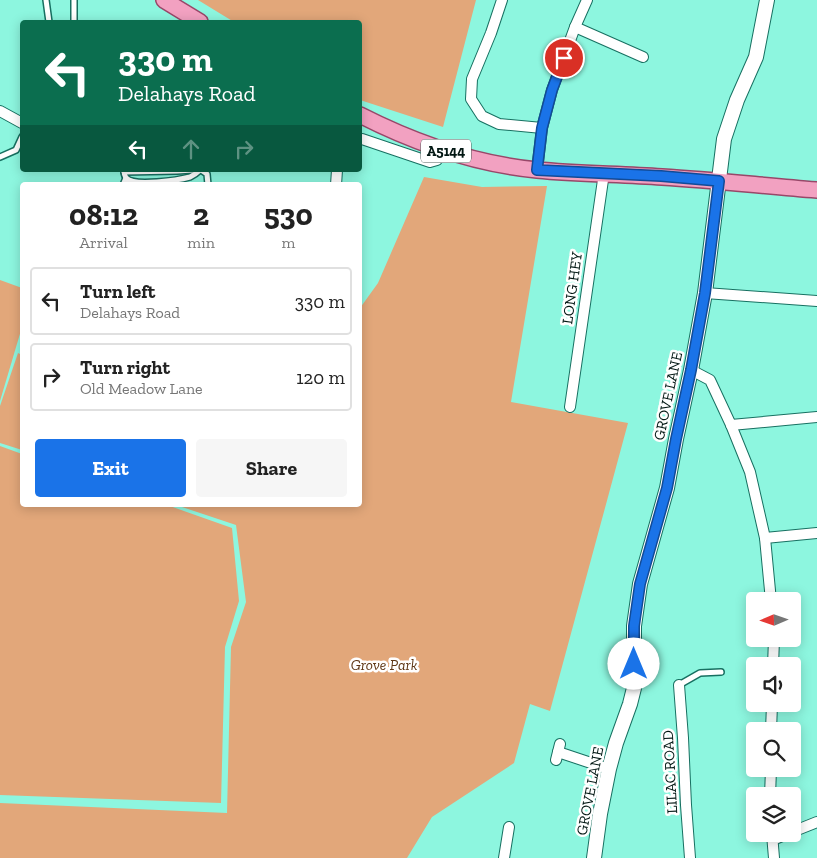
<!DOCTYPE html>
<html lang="en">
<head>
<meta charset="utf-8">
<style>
	body { margin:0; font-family:"Zilla Slab",serif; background:#f6f6f6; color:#222; height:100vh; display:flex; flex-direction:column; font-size:19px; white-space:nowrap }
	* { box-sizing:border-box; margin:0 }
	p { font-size:16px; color:#767676 }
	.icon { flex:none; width:28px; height:28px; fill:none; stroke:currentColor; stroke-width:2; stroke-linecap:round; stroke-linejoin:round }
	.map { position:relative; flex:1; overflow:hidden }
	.drawer { position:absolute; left:20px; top:182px; width:342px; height:325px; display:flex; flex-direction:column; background:#fff; border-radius:5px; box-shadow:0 2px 12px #0003 }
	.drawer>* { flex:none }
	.guide { position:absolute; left:20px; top:20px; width:342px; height:152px; border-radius:5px; box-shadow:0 2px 12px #0003; background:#0b6e4f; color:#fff; overflow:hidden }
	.needle { width:32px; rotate:268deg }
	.tools { position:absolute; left:746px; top:592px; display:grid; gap:10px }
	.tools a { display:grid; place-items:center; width:55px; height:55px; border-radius:5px; background:#fff; box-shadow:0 2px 12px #0003; font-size:25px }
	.pin { position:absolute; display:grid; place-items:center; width:42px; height:42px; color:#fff; margin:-21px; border:2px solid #fff; border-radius:50%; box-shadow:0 1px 5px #0007 }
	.me { position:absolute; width:55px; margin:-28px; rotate:0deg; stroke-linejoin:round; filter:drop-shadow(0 0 4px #0008) }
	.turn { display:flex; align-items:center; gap:18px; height:105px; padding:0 15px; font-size:22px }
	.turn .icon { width:65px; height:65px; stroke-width:2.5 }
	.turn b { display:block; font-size:35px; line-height:42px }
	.lanes { display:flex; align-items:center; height:48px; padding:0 15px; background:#0003; justify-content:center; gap:25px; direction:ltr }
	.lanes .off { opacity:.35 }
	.eta { display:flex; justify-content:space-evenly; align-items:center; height:85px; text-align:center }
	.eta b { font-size:30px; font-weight:700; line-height:35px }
	.cta { display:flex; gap:10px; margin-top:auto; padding:10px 15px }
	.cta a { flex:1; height:58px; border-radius:5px; background:#1a73e8; color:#fff; font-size:20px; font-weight:700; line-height:58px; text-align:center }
	.cta a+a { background:#f6f6f6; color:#222 }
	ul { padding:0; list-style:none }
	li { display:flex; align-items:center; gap:15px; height:68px; margin:0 10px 8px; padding:0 5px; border:2px solid #e0e0e0; border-radius:5px }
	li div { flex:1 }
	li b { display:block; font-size:19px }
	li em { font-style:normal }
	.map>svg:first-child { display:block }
	.green { fill:#e2a77a }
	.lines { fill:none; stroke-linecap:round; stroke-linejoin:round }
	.lane-casing { stroke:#177061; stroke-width:8 }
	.street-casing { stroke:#177061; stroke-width:12 }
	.secondary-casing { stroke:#177061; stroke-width:16 }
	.primary-casing { stroke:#984769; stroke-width:18 }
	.lane { stroke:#fff; stroke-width:5 }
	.street { stroke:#fff; stroke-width:10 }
	.secondary { stroke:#fff; stroke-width:14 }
	.primary { stroke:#f2a1c1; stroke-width:15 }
	.route-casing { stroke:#114b97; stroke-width:12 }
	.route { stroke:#1a73e8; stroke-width:9 }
	.labels { text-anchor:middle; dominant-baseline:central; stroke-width:5; stroke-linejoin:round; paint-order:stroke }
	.shield { fill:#fff; stroke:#4d5c59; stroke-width:1 }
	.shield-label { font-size:14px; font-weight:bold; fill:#011612 }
	.street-label { font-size:15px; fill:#011612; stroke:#fff }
	.park-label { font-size:15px; font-style:italic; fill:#5e3615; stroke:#fff }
</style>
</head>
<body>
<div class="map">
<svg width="817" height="858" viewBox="0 0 817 858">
	<rect width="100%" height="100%" fill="#8df6df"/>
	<g class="green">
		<path d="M198,0H476L443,127L360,100V22H234Z"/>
		<path d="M424,177L482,187L547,186L511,402L628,423L550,711L530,704L514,763L432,817L407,858H0V803L227,813L231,647L246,602L236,525L176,505H360V308L378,283Z"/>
		<path d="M0,280L22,288V327L0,401Z"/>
		<path d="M18,353L22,355V450L0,443V406Z"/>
		<path d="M0,446L22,454V505H167L232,528L239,601L225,647L221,803L0,795Z"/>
	</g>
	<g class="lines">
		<g class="lane-casing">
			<g id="lane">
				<path d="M46,0L49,22"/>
				<path d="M74,0V22"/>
				<path d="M0,157L16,150L22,137"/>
				<path d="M124,170C124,172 124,175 126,178C134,187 179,180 190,177C194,175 197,173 200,170"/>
				<path d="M201,170L207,174L208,185"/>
				<path d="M124,172L177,171L193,170"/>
				<path d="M123,185L126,178"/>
				<path d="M679,685L700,673L721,672"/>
			</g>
		</g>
		<g class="street-casing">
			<g id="street">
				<path d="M502,0L491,33L472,79L471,99L482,116L499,124L542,128"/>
				<path d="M575,27L643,57"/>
				<path d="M0,111L22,123"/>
				<path d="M362,139L430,162L437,160L443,150"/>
				<path d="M537,170L542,128L552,90L575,27L587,0"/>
				<path d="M336,185L337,170"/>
				<path d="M705,293L817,301"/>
				<path d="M691,370L710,380L731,425L750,472L765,538L771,601"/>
				<path d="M570,407L604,173"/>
				<path d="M731,425L817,417"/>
				<path d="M765,538L817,533"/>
				<path d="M773,666L774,639"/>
				<path d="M679,685L683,738L686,805L690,858"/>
				<path d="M771,731L772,704"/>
				<path d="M558,752L609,769"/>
				<path d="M556,760L560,744"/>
				<path d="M770,796L771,769"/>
				<path d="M792,832L817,822"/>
				<path d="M772,834L774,858"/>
				<path d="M773,840L787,834"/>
				<path d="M504,858L509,827"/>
			</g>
		</g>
		<g class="secondary-casing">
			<path id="secondary" d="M594,858L600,814L609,769L616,743L630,704L634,688V626L640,584L667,488L676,439L691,370L705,293L724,139L737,100L756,57L767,0"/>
		</g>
		<g class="primary-casing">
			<g id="primary">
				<path d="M164,0L200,22"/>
				<path d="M360,115C415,143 475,164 537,170C578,174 620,174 662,177C714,180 765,186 817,190"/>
			</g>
		</g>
		<use href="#lane" class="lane"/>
		<use href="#street" class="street"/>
		<use href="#secondary" class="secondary"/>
		<use href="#primary" class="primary"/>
	</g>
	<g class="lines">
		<g class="route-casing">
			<path id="route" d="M564,58L552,90L542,128L537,170L661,176L719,181L705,293L691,370L676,439L667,488L640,584L634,626V664"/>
		</g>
		<use href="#route" class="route"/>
	</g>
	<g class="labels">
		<rect class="shield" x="421" y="139.5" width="50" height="23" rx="4"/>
		<g class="shield-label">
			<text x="446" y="151">A5144</text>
		</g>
		<g class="street-label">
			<text transform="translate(572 288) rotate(-82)">LONG HEY</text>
			<text transform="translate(668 396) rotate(-78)">GROVE LANE</text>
			<text transform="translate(670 772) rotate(-93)">LILAC ROAD</text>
			<text transform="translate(590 791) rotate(-79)">GROVE LANE</text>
		</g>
		<g class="park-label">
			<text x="384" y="665">Grove Park</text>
		</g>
	</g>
</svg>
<div class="tools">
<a><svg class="needle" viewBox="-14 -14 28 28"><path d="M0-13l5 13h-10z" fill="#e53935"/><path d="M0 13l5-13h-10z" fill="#767676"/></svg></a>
<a><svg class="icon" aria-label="sound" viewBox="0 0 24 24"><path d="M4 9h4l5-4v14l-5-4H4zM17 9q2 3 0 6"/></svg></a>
<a><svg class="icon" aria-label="search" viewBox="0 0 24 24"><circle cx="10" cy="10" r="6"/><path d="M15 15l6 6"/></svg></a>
<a><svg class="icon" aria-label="layers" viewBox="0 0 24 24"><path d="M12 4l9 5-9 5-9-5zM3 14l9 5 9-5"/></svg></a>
</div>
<div class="pin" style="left:564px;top:58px;background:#d93025"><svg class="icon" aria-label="arrive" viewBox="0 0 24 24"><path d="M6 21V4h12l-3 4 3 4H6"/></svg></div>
<svg class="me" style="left:634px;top:664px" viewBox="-20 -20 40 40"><circle r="19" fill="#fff"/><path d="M0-13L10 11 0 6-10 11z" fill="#1a73e8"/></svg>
<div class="guide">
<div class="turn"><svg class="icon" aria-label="left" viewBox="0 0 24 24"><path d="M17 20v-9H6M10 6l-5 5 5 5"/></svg><div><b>330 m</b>Delahays Road</div></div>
<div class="lanes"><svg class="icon" aria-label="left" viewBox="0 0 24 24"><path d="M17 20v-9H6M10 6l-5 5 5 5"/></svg><svg class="icon off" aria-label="ahead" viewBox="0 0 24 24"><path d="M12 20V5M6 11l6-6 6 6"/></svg><svg class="icon off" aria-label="right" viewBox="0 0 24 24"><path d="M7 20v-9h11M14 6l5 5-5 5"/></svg></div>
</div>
<section class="drawer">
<div class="eta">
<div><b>08:12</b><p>Arrival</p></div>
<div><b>2</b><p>min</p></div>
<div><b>530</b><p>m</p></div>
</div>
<ul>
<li><svg class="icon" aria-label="left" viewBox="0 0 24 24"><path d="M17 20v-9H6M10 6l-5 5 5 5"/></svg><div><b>Turn left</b><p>Delahays Road</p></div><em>330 m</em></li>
<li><svg class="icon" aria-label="right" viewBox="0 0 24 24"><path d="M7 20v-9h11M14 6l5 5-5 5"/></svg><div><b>Turn right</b><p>Old Meadow Lane</p></div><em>120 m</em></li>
</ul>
<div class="cta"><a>Exit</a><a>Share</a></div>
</section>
</div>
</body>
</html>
